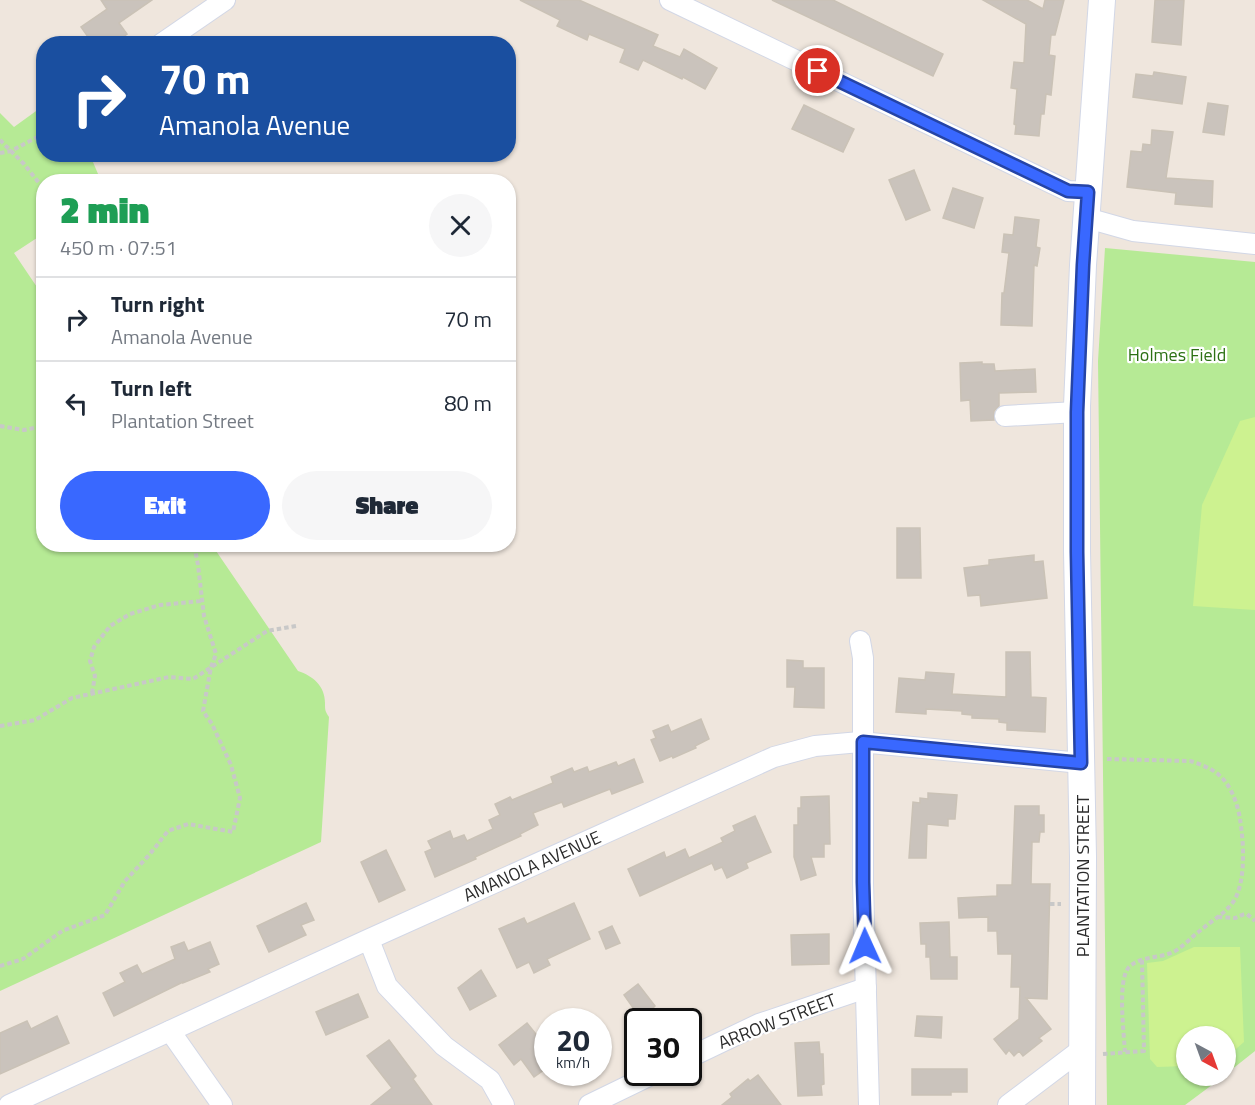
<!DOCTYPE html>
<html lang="en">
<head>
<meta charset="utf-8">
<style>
	body { margin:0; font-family:"Titillium Web",sans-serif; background:#f6f6f7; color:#1f2937; height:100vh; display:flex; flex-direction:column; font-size:22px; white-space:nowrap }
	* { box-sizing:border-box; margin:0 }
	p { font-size:20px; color:#747a83 }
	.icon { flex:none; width:33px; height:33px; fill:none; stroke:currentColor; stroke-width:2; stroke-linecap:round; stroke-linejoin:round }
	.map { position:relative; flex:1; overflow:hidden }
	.panel { position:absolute; left:36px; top:174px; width:480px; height:378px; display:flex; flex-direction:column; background:#fff; border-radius:24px; box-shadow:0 2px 4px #0004 }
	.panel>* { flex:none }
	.top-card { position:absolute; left:36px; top:36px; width:480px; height:126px; border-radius:24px; box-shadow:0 2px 4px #0004; background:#1a4fa0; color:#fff; overflow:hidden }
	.needle { width:39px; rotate:139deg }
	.fabs { position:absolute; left:1176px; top:1026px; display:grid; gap:12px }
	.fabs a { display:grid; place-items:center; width:60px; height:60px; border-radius:50%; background:#fff; box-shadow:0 2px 4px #0004; font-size:30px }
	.speed { position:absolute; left:534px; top:1008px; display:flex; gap:12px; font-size:30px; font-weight:700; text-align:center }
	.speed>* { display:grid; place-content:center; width:78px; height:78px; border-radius:50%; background:#fff; box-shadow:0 2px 4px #0004; line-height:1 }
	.speed small { font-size:15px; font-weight:400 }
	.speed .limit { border:3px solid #111; border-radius:9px; background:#fff; color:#111 }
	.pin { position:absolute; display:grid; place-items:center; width:51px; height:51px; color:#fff; margin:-26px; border:3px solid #fff; border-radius:50%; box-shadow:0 2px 6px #0007 }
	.me { position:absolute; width:66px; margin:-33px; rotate:359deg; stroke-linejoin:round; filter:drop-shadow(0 0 4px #0008) }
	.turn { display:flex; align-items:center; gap:21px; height:126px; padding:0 24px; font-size:27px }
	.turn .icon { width:78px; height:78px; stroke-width:2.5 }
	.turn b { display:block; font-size:42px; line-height:51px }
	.round { display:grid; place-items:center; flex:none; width:63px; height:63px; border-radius:32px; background:#f6f6f7 }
	.summary { display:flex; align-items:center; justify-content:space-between; height:102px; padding:0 24px }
	h1 { font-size:36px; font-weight:800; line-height:45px; color:#1e9e55 }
	.action { display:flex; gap:12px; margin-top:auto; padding:12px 24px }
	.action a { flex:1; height:69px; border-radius:36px; background:#3968ff; color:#fff; font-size:24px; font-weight:800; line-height:69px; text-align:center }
	.action a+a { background:#f6f6f7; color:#1f2937 }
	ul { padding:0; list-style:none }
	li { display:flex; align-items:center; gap:18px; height:84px; padding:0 24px; border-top:2px solid #e0e1e3 }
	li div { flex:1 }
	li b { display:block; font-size:22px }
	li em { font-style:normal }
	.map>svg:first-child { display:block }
	.green { fill:#b6ea95 }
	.pitch { fill:#cdf290 }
	.building { fill:#cac3bc; stroke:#cac2b6; stroke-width:1.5 }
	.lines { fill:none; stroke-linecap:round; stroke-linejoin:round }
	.minor-casing { stroke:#d2d7e6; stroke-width:22 }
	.tertiary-casing { stroke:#d2d7e6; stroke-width:28 }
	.path { stroke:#c8c8c8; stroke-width:4; stroke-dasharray:4.5 3; stroke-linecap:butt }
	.minor { stroke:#fff; stroke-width:20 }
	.tertiary { stroke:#fff; stroke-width:26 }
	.route-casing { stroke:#2544a6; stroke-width:15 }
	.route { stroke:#3968ff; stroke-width:10 }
	.labels { text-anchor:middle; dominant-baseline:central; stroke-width:4.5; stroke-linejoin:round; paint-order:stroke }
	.park-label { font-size:18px; fill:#2c7114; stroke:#fff }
	.street-label { font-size:18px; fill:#2c2c2c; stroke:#fff }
</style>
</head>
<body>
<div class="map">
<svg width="1255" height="1105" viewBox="0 0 1255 1105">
	<rect width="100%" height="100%" fill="#efe6dd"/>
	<g class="green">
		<path d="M43,106L44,154L90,155L101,181L44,182L43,234L14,253L43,296L44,544L212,545L298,671C313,676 325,686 325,703C325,710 325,711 329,717L321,842L0,991V113L14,127Z"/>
		<path d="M1105,248L1255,262V1051L1226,1074V1036H1186V1076H1224L1185,1105H1107L1098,361Z"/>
	</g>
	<g class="pitch">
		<path d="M1255,417V610L1193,606L1202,505L1240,421Z"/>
		<path d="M1194,947H1240L1244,1042L1236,1049L1226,1050V1036H1186V1066L1157,1067L1150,1059L1147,963L1163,961Z"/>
	</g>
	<g class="building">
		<path d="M101,0H152L119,23L127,34L114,44H93L81,27L107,9Z"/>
		<path d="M520,0H579L658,35L653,46L680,57L684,49L717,68L705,89L683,77L682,79L643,60L638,70L620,62L625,49L589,34L587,40L557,26L560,20Z"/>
		<path d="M772,0H833L943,54L933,76Z"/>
		<path d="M983,0H1027L1043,9L1045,0H1064L1055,35H1051L1049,55L1055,56L1051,95L1046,94L1044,114H1041L1039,136L1015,134L1016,125L1014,124L1017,89L1011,88L1014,62L1024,63L1026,24Z"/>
		<path d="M1155,0H1184L1181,45L1152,42Z"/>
		<path d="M1154,72L1186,77L1182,104L1133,97L1136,74L1153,76Z"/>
		<path d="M1208,103L1228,106L1224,135L1203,132Z"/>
		<path d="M804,105L854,129L843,152L792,129Z"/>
		<path d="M1152,130L1173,132L1166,178L1213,181L1212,207L1175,204L1176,193L1127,187L1131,151L1142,152L1143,144L1151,145Z"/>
		<path d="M914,170L930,210L906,220L889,180Z"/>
		<path d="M953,188L983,198L974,228L943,218Z"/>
		<path d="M1015,217L1039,220L1036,247L1040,248L1037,266L1034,265L1032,326L1001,325L1002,293H1004L1009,253L1002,252L1004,234L1013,235Z"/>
		<path d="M982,362V364H994L995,371L1035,369L1036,392L999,393V406L994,411V420L971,421L970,400L961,401L960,363Z"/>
		<path d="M897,528H920L921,578H897Z"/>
		<path d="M1034,555V562L1043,561L1047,598L981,606L980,595L968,596L964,568L989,565V560Z"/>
		<path d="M1006,652H1030L1031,697L1046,698L1045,732L1007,730V723L999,722V719L972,718V715L962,714V711L926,709V714L896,712L899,678L925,680L926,672L954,674L952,694L1006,697Z"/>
		<path d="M787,660L803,661V668H824V708L794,707L795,687H787Z"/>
		<path d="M701,719L709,739L695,746L696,748L673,758L672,756L660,761L651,740L656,738L653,731L668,725L671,732Z"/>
		<path d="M634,759L643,782L612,794L610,789L564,807L562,802L533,813L538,825L520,834L521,836L475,857L476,859L435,877L425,852L432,849L428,841L450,831L453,839L464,835L467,841L493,829L489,820L500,815L495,804L510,797L512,800L553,783L551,777L572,768L574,772L587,767L589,772L616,762L618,766Z"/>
		<path d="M928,793L957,795L955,819H948V826L927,824L926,858H909L913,802L920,803V798L928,799Z"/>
		<path d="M829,796L830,844H824V857H811L816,875L801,880L794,857V825H798V808H801V797Z"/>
		<path d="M1015,806H1039V815H1044V832H1040L1039,842H1032L1031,884H1050L1047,999L1026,998L1051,1029L1039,1038L1042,1041L1023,1056L1019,1051L1014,1056L1009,1050L1006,1054L994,1039L1019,1019L1020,987H1011L1012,954H998L997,931H988V917L959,918L958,898L997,896V885H1012Z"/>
		<path d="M755,816L771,852L746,863L748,868L727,878L722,867L715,870L712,863L640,896L628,869L664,852L666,858L685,849L689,858L723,842L721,838L735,831L733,826Z"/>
		<path d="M386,850L405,890L379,902L361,862Z"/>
		<path d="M306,903L314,920L301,925L306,935L269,952L257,926Z"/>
		<path d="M574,903L590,939L547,959L550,965L534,973L529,962L517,968L499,929L524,918L527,924Z"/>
		<path d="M949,922L950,957H957V979H931L930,957H926V944H921L920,923Z"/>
		<path d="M612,926L620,943L606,949L599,932Z"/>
		<path d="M829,934V964L792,965L791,935Z"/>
		<path d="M184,942L188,951L210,942L219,964L208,969L210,972L183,983V982L114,1016L103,993L125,982L120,973L137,965L142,974L175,959L171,947Z"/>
		<path d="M481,970L496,996L470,1010L458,988Z"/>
		<path d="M638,984L655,1006L653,1008L662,1022H643L624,995Z"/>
		<path d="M358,994L368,1017L326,1035L316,1012Z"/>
		<path d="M57,1016L69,1043L0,1074V1033L27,1021L31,1029Z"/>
		<path d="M917,1016L942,1017L941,1038L915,1036Z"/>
		<path d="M527,1023L543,1043L540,1044L548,1054V1067L534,1077L521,1059L514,1065L499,1045Z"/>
		<path d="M389,1040L416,1076L413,1079L432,1105H371L392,1088L367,1056Z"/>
		<path d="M819,1042L820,1054H823L824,1084L821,1085L822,1095L798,1096L795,1043Z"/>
		<path d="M912,1069H967V1092H951V1095H912Z"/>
		<path d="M758,1075L781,1105H722L732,1097L730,1094L748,1079L750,1081Z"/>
	</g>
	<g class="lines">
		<g class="minor-casing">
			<g id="minor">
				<path d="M670,0L1068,191L1088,192"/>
				<path d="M161,44L225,0"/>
				<path d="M1087,218L1133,231L1255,244"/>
				<path d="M1005,416L1077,412"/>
				<path d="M860,641L863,658V883L869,1105"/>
				<path d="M369,940L387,986L444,1046L490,1080L504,1105"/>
				<path d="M170,1031L222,1105"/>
				<path d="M688,1058L759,1024L866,988"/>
				<path d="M9,1105L365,941L774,757L815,746L860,742L1081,763"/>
				<path d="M589,1105L657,1072"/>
				<path d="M1008,1105L1082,1049"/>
			</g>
		</g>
		<g class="tertiary-casing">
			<path id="tertiary" d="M1082,1105L1083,857L1077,551V406L1083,265L1102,0"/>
		</g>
		<g class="path">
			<path d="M0,140L24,164L39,183L44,186"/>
			<path d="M0,153L11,151L43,134"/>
			<path d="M0,426L24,430L44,426"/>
			<path d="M92,693L95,676L90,661L94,647L110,626L130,614L160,605L202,601"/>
			<path d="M0,726L35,720L72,698L169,677L193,679L267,631L296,626"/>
			<path d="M1107,759L1190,761C1200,764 1211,768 1219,775C1231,785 1238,805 1240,819C1244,843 1247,890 1229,907C1221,916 1210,922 1201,930C1190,938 1181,950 1168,954C1156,958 1139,957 1129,967C1117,980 1124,1034 1125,1052"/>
			<path d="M1050,904H1061"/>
			<path d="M1218,917C1223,917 1230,918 1235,918C1239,917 1242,914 1247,914L1255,921"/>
			<path d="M0,966L23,959L62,931L105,915L125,881L150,854L168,831L188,824L233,832L240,798L231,765L212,724L203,711L211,667L216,654L204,616L198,565L194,544"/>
			<path d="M1103,1054L1144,1051L1142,960"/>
		</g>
		<use href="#minor" class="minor"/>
		<use href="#tertiary" class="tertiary"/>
	</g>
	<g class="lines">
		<g class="route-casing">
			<path id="route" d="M818,71L1068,191L1088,192L1083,265L1077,412V552L1081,763L863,742V882L865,946"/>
		</g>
		<use href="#route" class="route"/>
	</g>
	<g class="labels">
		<g class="park-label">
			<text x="1177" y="354">Holmes Field</text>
		</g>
		<g class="street-label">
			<text transform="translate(532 866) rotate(-24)">AMANOLA AVENUE</text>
			<text transform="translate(1082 876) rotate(-90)">PLANTATION STREET</text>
			<text transform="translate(777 1021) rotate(-21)">ARROW STREET</text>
		</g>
	</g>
</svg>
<div class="fabs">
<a><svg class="needle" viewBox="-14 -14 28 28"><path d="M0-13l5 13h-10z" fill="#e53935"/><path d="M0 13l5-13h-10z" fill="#747a83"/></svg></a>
</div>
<div class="speed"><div>20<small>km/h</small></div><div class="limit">30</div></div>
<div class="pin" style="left:818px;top:71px;background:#d93025"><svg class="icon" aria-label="arrive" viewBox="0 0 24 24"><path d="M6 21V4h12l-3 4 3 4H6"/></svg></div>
<svg class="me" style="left:865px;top:946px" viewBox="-20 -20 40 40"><path d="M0-17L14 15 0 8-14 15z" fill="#3968ff" stroke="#fff" stroke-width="4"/></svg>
<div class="top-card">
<div class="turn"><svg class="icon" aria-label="right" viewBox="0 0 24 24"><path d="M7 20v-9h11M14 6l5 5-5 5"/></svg><div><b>70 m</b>Amanola Avenue</div></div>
</div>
<section class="panel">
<div class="summary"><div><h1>2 min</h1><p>450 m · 07:51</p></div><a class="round"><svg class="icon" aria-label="close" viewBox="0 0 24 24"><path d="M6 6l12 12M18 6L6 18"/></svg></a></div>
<ul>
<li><svg class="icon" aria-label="right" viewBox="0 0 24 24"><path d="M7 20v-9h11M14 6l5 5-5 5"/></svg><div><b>Turn right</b><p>Amanola Avenue</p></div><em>70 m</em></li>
<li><svg class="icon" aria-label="left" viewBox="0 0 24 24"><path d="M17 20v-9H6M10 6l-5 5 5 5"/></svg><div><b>Turn left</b><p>Plantation Street</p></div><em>80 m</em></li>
</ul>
<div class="action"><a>Exit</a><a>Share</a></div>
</section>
</div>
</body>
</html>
